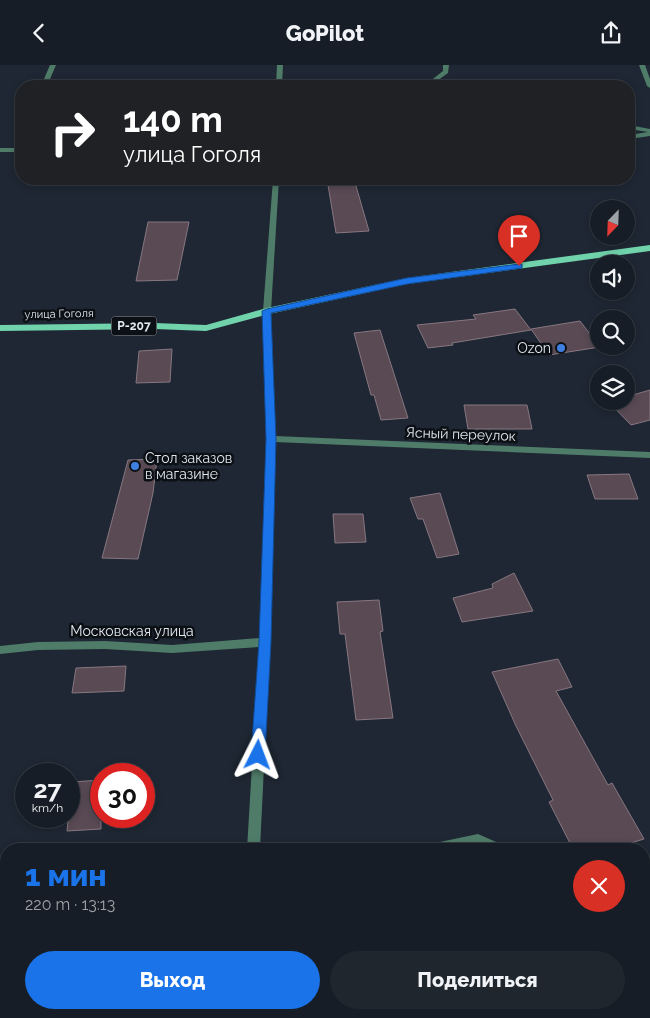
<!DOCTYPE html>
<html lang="ru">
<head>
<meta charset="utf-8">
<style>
	body { margin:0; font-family:Raleway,sans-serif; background:#1f262e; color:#f1f3f6; height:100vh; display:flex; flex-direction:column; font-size:19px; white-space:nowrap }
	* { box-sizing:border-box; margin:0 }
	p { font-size:16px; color:#9ea2a7 }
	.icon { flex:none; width:28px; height:28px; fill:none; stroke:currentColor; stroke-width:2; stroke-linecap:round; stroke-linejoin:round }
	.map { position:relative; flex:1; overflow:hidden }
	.sheet { position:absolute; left:0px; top:778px; width:650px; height:176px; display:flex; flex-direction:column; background:#161d26; border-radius:20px 20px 0 0; box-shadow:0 2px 8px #0003,0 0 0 1px #353b43 }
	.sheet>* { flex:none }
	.guide { position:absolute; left:15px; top:15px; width:620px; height:105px; border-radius:20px; box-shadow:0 2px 8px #0003,0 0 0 1px #353b43; background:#202124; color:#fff; overflow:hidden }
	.needle { width:32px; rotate:203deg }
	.buttons { position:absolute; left:590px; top:135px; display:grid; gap:10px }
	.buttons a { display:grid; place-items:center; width:45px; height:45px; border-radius:50%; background:#161d26; box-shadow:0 2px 8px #0003,0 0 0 1px #353b43; font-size:25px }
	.speed { position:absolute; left:15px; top:698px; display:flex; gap:10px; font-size:25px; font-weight:700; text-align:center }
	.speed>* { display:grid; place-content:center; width:65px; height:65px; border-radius:50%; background:#161d26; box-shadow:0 2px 8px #0003,0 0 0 1px #353b43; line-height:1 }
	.speed small { font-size:12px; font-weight:400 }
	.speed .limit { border:8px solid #d22; background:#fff; color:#111 }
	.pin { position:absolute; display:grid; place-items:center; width:42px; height:42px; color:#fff; margin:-51px -21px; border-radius:50% 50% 50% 0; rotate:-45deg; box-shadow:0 0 5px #0007 }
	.pin .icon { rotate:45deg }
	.me { position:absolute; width:55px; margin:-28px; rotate:3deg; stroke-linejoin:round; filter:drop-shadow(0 0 4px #0008) }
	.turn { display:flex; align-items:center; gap:18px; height:105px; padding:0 25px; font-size:22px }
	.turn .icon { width:65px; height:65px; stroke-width:2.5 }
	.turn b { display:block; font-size:35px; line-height:42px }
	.round { display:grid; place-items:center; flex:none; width:52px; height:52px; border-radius:26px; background:#1f262e }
	.overview { display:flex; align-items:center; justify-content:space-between; height:85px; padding:0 25px }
	h1 { font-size:30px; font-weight:800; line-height:38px; color:#1a73e8 }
	.cta { display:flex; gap:10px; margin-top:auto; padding:10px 25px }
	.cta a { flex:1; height:58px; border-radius:30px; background:#1a73e8; color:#fff; font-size:20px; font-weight:800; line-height:58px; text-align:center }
	.cta a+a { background:#1f262e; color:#f1f3f6 }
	header { display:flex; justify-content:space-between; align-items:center; height:65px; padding:0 25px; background:#161d26; font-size:22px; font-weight:800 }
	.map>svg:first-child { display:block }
	.building { fill:#594a54; stroke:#877781 }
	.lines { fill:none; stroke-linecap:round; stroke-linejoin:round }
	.minor { fill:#4f7c69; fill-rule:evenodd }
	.tertiary { fill:#4f7c69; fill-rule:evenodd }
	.primary { fill:#70d3ab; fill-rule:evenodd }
	.route { fill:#1a73e8; stroke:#114b97 }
	.shop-dot { fill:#3f7fe0; stroke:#0c1015; stroke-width:2 }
	.labels { text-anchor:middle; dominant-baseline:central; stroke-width:5; stroke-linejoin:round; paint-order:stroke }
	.far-street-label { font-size:11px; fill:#e1e8f0; stroke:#0c1015 }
	.shield { fill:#0c1015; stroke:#a1a7ae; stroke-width:1 }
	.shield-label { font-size:12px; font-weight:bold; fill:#e1e8f0 }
	.poi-label { font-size:14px; fill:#e1e8f0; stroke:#0c1015; text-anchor:end }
	.street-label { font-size:14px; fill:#e1e8f0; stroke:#0c1015 }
</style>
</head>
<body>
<header><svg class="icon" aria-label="back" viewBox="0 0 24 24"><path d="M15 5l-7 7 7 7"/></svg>GoPilot<svg class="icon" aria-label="share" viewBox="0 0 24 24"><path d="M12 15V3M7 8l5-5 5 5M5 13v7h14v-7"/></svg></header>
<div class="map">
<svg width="650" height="953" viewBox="0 0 650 953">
	<rect width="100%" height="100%" fill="#1e2733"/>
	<g class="building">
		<path d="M327,114H354L369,166L336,168Z"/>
		<path d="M148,157H189L177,215L136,216Z"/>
		<path d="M515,244L531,265L452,278L453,280L428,283L417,260L476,254L473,250Z"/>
		<path d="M580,256L600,282L549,290L531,264Z"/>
		<path d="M380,265L408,353L381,355L374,330H371L354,268Z"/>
		<path d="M172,284L170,317L136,318L139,286Z"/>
		<path d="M650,325V355L631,360L608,336H626V332Z"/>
		<path d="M464,340H527L532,364H468Z"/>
		<path d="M157,394L153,428L138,494L102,493L128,395Z"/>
		<path d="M629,409L638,434H595L587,410Z"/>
		<path d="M440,428L459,489L437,493L423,454H418L410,433Z"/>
		<path d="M333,449H363L366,477L335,478Z"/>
		<path d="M514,508L533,546L462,557L453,533L493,523L492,519Z"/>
		<path d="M379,535L383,566L380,567L393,653L356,655L345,569H340L337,537Z"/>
		<path d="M558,594L572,622L556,626L608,720L612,718L644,774L611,784H573L549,737L553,735L516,661L492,607Z"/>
		<path d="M126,601L124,626L72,628L76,603Z"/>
		<path d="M101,715V764L67,766L72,717Z"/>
	</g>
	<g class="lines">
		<g class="minor">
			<path d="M50,0H56L47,21H41Z"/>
			<path d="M443,0H449L448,8L430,21H424L443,6Z"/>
			<path d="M639,0H645L650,14V23L647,21Z"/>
			<path d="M629,60L650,64V71L629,74V70L648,67L629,64Z"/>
			<rect x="0" y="83" width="21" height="4"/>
			<path d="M264,244H270L271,246L275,371L650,387V393L275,377L270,577L260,784H247L259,582L172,588L105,584L38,585L0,589V581L38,577L105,576L172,580L260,573L267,374Z"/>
			<path d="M478,769L503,780L504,784H483L478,781L465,784H429L430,780L435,778Z"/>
			<path d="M644,833L650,835V849L644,847Z"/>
			<rect x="240" y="948" width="14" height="5"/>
		</g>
		<g class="tertiary">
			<path d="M277,0H283L282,21H276Z"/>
			<path d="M273,114H279L271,246L267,248L263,246Z"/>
		</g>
		<path class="primary" d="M650,180V186L407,219L269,249L206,266L155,264L0,266V260L155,258L206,260L267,243L407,213Z"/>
	</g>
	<path class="route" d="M519,199H522V203L407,219L271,248L276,374L271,577L265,690L263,694L258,696L253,694L251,690L259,577L266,374L262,246L267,244L407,213Z"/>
	<g class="shop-dot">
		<circle cx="561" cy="283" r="5"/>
		<circle cx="135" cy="401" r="5"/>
	</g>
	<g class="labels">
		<g class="far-street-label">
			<text transform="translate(59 249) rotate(-1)">улица Гоголя</text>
		</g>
		<rect class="shield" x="111.5" y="251.5" width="45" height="19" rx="4"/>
		<g class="shield-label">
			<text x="134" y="261">Р-207</text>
		</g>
		<g class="poi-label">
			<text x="551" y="283">Ozon</text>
			<text x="145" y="393" text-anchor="start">Стол заказов<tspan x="145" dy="16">в магазине</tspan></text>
		</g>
		<g class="street-label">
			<text transform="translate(461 369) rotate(2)">Ясный переулок</text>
			<text x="132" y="566">Московская улица</text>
		</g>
	</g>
</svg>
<div class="buttons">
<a><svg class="needle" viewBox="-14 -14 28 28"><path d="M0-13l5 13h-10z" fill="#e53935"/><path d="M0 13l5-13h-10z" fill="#9ea2a7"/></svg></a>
<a><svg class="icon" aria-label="sound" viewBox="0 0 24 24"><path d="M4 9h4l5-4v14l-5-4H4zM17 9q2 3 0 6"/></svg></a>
<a><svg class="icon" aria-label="search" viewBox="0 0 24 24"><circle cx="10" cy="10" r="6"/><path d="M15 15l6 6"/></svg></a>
<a><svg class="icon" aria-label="layers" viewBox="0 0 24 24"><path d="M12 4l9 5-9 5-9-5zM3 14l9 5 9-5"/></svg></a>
</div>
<div class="speed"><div>27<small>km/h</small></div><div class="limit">30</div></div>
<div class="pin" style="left:519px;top:201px;background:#d93025"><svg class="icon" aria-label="arrive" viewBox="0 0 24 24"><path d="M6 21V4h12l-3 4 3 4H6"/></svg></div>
<svg class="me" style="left:258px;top:690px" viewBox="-20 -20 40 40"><path d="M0-17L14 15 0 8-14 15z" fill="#1a73e8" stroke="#fff" stroke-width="4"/></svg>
<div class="guide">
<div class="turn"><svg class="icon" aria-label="right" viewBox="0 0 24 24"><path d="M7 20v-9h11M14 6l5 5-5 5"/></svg><div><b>140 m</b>улица Гоголя</div></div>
</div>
<section class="sheet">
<div class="overview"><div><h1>1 мин</h1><p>220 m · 13:13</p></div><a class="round" style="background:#d93025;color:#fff"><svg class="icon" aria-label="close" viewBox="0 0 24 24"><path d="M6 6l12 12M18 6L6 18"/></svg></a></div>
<div class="cta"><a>Выход</a><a>Поделиться</a></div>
</section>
</div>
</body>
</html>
